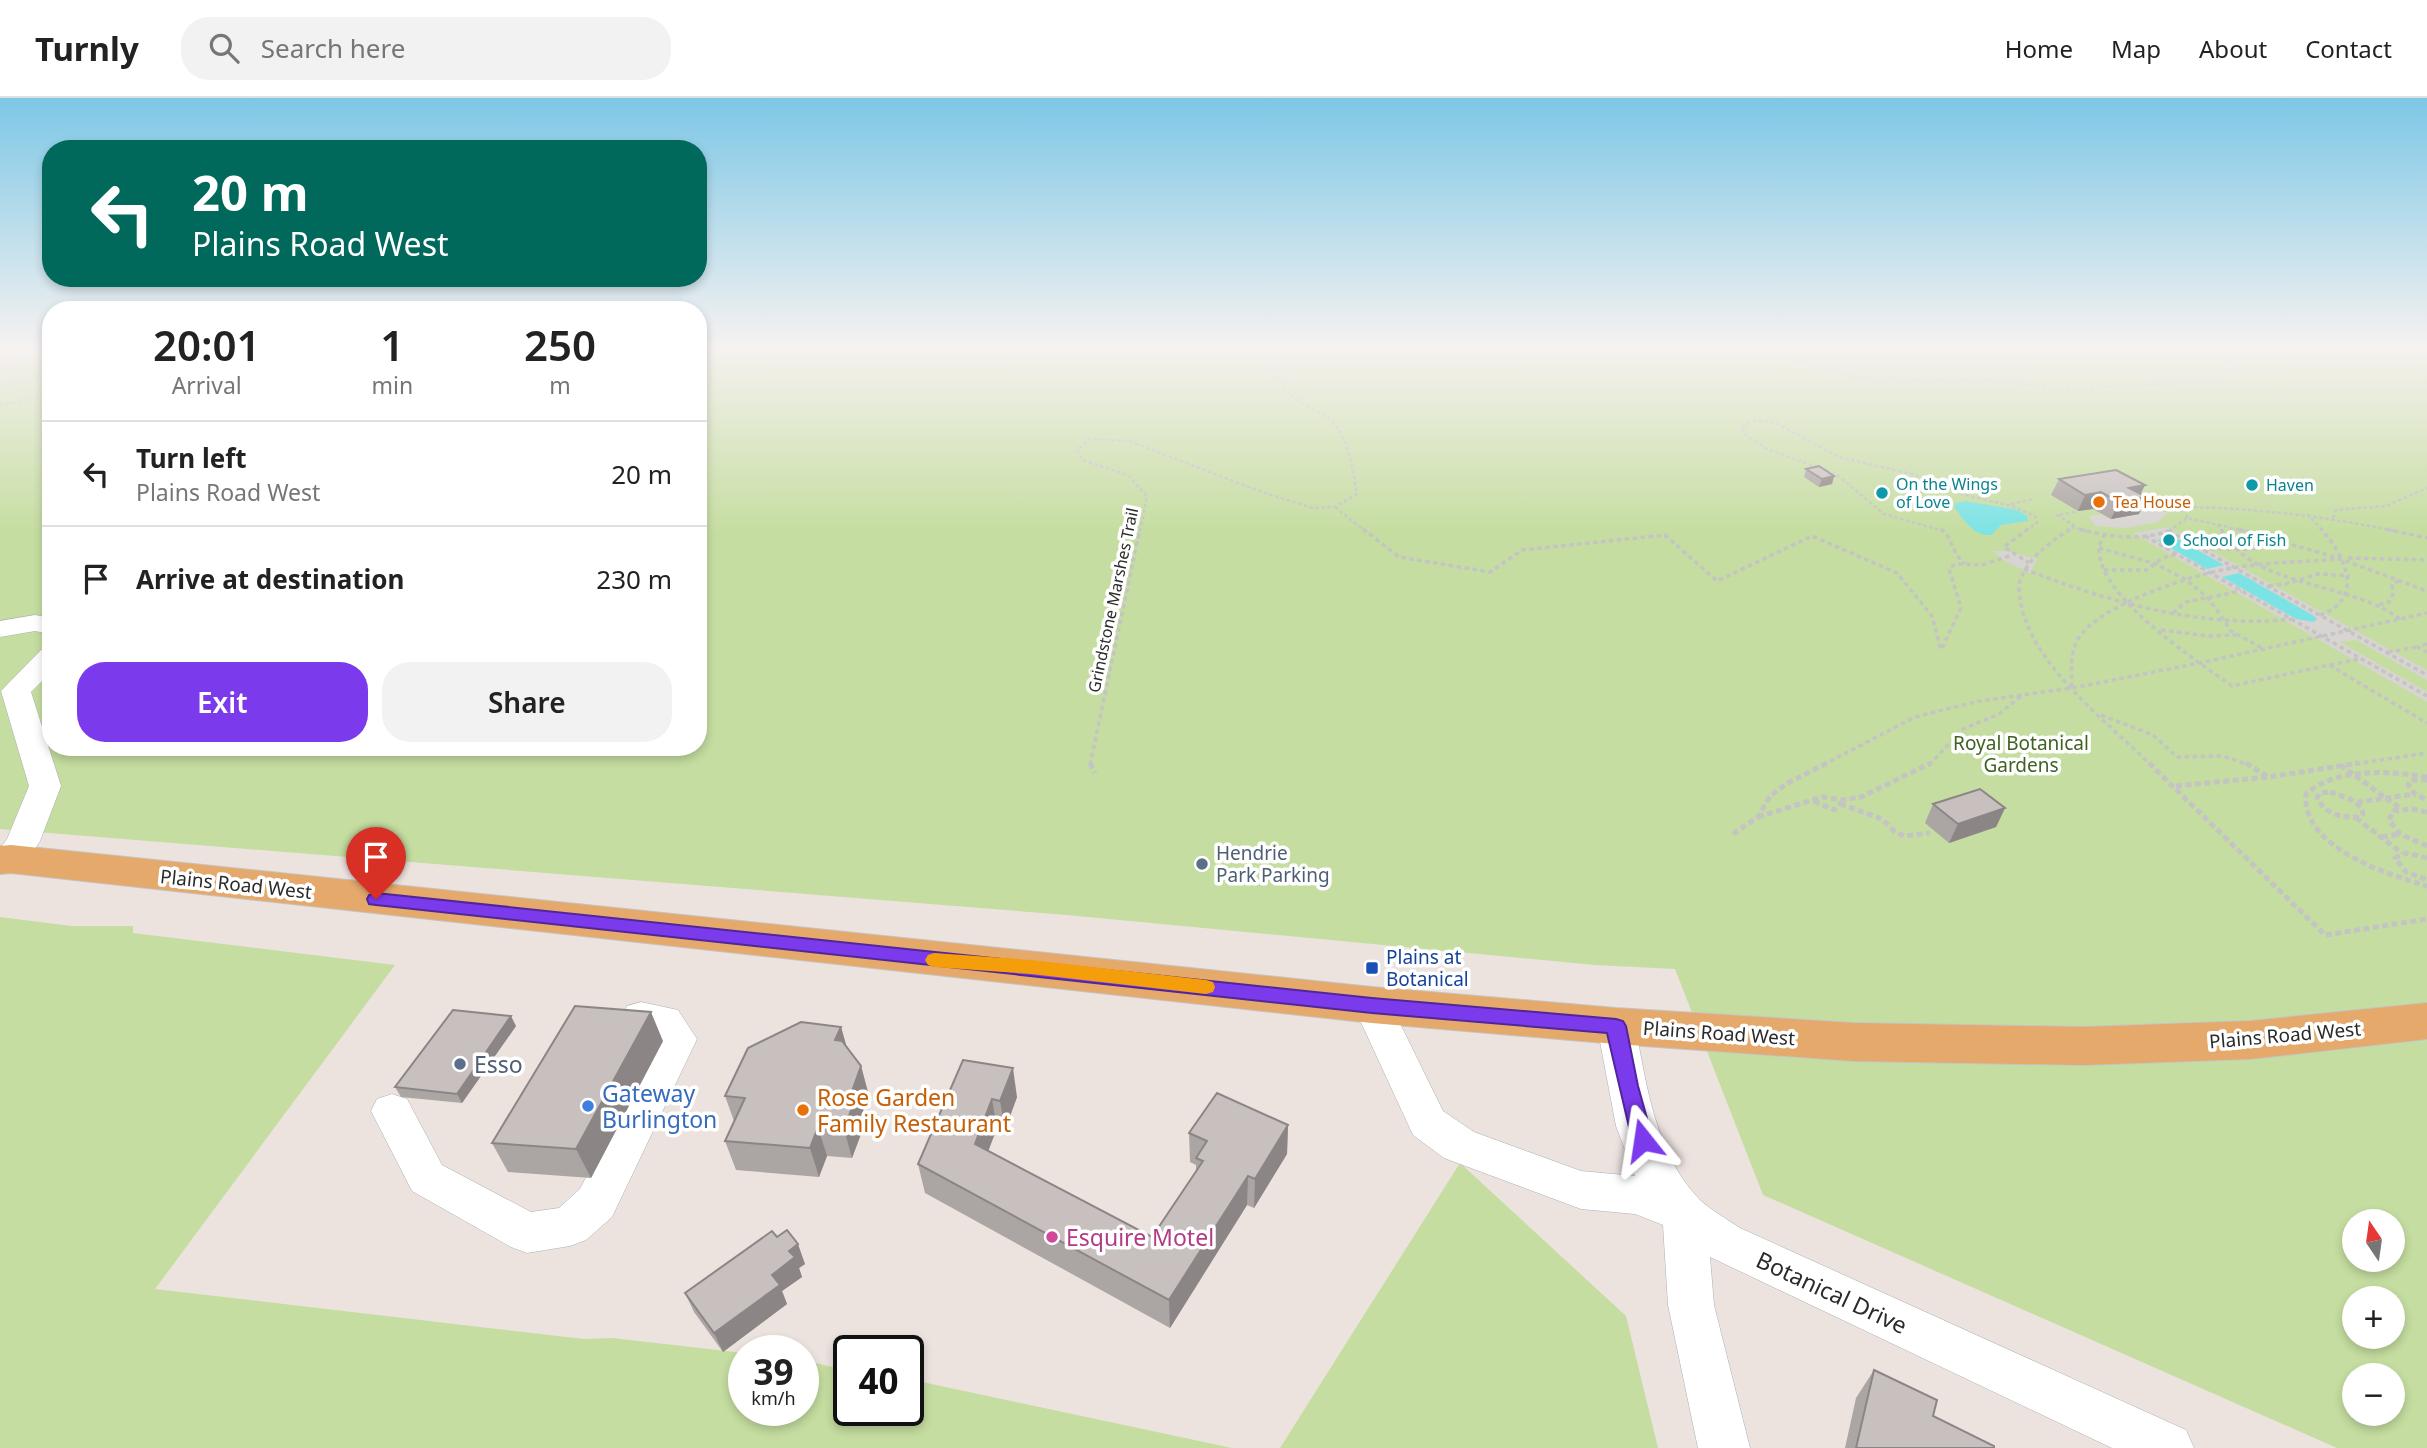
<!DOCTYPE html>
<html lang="en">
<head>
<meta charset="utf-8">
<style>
	body { margin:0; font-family:"Noto Sans",sans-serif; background:#f2f2f2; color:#222; height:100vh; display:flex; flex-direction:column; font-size:26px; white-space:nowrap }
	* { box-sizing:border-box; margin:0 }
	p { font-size:23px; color:#767676 }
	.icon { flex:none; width:38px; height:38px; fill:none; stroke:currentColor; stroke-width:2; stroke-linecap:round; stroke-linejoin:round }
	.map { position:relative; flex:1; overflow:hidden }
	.panel { position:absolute; left:42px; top:203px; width:665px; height:455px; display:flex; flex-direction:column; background:#fff; border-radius:28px; box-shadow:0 4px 10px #0003 }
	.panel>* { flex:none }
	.guide { position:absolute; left:42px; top:42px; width:665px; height:147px; border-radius:28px; box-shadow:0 4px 10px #0003; background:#00695c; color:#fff; overflow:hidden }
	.needle { width:46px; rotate:347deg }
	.tools { position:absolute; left:2342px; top:1111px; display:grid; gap:14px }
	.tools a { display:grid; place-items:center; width:63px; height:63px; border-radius:50%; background:#fff; box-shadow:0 4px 10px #0003; font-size:35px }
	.speed { position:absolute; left:728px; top:1237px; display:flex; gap:14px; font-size:35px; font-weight:700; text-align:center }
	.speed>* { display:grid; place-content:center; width:91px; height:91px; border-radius:50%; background:#fff; box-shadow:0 4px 10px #0003; line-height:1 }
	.speed small { font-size:18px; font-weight:400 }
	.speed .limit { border:4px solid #111; border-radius:10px; background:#fff; color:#111 }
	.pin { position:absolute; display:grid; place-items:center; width:60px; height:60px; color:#fff; margin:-72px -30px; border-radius:50% 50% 50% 0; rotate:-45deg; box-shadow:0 0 7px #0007 }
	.pin .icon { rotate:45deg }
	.me { position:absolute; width:77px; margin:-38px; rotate:345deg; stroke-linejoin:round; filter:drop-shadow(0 0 5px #0008) }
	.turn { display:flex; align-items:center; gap:24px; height:147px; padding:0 35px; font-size:32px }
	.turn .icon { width:91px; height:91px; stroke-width:2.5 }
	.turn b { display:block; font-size:49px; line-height:60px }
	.eta { display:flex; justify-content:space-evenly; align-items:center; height:119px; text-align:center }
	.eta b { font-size:42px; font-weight:600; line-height:49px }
	.primary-button { display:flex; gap:14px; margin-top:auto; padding:14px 35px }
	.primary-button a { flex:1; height:80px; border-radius:28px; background:#7c3aed; color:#fff; font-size:28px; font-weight:600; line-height:80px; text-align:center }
	.primary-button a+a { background:#f2f2f2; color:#222 }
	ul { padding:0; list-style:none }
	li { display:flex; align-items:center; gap:21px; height:105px; padding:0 35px; border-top:2px solid #e0e0e0 }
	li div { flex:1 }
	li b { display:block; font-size:26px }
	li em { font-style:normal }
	header { display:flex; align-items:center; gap:42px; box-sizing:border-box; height:98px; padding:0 35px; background:#fff; border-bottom:2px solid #e0e0e0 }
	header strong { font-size:33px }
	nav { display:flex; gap:38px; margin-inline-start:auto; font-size:24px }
	.search { width:490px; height:63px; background:#f2f2f2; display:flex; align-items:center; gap:18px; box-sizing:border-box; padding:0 24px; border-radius:28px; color:#767676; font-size:26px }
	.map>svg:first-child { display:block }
	.green { fill:#c5dda0; fill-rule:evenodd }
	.cemetery { fill:#cdd4b7 }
	.plaza { fill:#d8d4d1 }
	.water { fill:#7ce3e4 }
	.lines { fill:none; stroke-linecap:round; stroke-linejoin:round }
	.minor-casing { stroke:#abb0b6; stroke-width:1 }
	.major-casing { stroke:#c4c4c4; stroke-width:2 }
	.path-far2 { stroke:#c4c4c4; stroke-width:2.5; stroke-dasharray:3.5 2.5; stroke-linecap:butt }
	.path-far1 { stroke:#c4c4c4; stroke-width:3.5; stroke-dasharray:4.5 3.5; stroke-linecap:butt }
	.path { stroke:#c4c4c4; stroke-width:5; stroke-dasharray:6 3.5; stroke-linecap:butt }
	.minor { fill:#fff; fill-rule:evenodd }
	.major { fill:#e4a96b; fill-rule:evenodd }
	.wall { fill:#aba5a3 }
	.shaded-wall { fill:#8b8685 }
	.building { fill:#c7c0be; stroke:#8b8685; stroke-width:2 }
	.route { fill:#7c3aed; stroke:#51269a; stroke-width:2 }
	.slow { fill:#f59e0b }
	.culture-dot { fill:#0f9aa8; stroke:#fff; stroke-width:2.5 }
	.food-dot { fill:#e8710a; stroke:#fff; stroke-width:2.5 }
	.service-dot { fill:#5c6f8a; stroke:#fff; stroke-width:2.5 }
	.transit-dot { fill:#1a4fb4; stroke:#fff; stroke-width:2.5 }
	.shop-dot { fill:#3f7fe0; stroke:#fff; stroke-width:2.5 }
	.hotel-dot { fill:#d1479c; stroke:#fff; stroke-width:2.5 }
	.labels { text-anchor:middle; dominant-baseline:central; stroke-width:7; stroke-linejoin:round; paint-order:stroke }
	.far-culture-label { font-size:16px; fill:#0d838f; stroke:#fff; text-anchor:start }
	.far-food-label { font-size:16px; fill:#c56008; stroke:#fff; text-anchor:start }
	.far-street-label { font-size:16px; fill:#2b2b2b; stroke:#fff }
	.park-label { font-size:19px; fill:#3f6221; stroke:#fff }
	.service-label { font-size:19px; fill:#4e5e75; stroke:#fff; text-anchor:start }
	.street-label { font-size:19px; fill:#2b2b2b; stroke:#fff }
	.transit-label { font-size:19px; fill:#164399; stroke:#fff; text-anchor:start }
	.near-service-label { font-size:23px; fill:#4e5e75; stroke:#fff; text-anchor:start }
	.near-shop-label { font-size:23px; fill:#366cbe; stroke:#fff; text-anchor:start }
	.near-food-label { font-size:23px; fill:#c56008; stroke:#fff; text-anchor:start }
	.near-hotel-label { font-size:23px; fill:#b23c85; stroke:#fff; text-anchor:start }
	.near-street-label { font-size:23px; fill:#2b2b2b; stroke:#fff }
</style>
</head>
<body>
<header>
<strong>Turnly</strong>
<div class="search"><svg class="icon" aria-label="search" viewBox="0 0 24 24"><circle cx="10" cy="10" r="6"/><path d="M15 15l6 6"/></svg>Search here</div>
<nav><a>Home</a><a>Map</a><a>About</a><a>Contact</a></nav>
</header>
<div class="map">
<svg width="2427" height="1350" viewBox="0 0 2427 1350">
	<rect width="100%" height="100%" fill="#ece3df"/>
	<g class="green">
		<path d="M0,248H51V649H698V248H2427V1350H2337L1763,1097L1675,871L1595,867L1067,817L0,731ZM2354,1124H2392V1162H2354ZM2354,1200H2392V1239H2354ZM2354,1278H2392V1316H2354Z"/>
		<path d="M0,819L71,828H133V835L395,867L155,1191L584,1241L612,1240L744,1255V1312H803V1262L849,1273V1312H908V1281L1232,1350H0Z"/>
		<path d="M1460,1065L1626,1218L1658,1350H1280Z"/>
	</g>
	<path class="cemetery" d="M0,248H51V259L0,269Z"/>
	<g class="plaza">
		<path d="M2145,408L2168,415L2158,424L2127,430L2095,428L2089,418L2102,416L2111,421L2138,416L2130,410Z"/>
		<path d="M2168,429L2427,572V582L2356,542L2340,544L2427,594V604L2133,435Z"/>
		<path d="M1993,453H2008L2037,461L2030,475L2006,464Z"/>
	</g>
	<g class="water">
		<path d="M1965,403L2018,412L2027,418L2028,423L2001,427L1991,437C1973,438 1964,422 1954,409L1956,405Z"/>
		<path d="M2174,439L2224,467L2207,471L2157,442Z"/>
		<path d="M2239,475L2314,518L2317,521L2314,524L2296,521L2222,479Z"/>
	</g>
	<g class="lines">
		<g class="minor-casing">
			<g id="minor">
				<path d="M35,517L51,520V536L35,533L0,539V523Z"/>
				<path d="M51,550V574L31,594L61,688L40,743L23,769L11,773L0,769V751L7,741L29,688L1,593L41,552Z"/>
				<path d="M1372,892L1386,897L1443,1013L1474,1034L1581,1073L1635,1078L1616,1028L1597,928L1602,917L1616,913L1630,917L1635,928C1647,988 1655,1056 1700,1102C1712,1113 1727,1121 1740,1130L2186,1332L2194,1350H2112L1710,1159L1714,1207L1750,1350H1698L1668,1207L1663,1127L1635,1116L1581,1111L1444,1060L1413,1037L1353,907L1358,897Z"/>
				<path d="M641,904L678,912L697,941L612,1119L586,1142L570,1148L527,1155L511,1149L412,1093L371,1013L377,1001L392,996L407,1001L442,1067L531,1114L559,1110L580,1091L657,943L652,936L627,930L622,919L627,908Z"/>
			</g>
		</g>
		<g class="major-casing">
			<path id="major" d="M11,747L1372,889L1616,910L1854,925L2083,929L2250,923L2427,905V941L2250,961L2083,967L1854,963L1616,946L1372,925L11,775L0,776V748Z"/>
		</g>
		<g class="path-far2">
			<path d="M1767,248L1792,262L1861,281L1986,282L2064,291L2219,283L2235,269L2203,248"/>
			<path d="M0,289L51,275"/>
			<path d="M0,308L51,296"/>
			<path d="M2141,402L2159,399L2185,414"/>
			<path d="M2011,406L2033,401"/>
			<path d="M1335,409L1365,433"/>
			<path d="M2075,414L2057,417L2075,428"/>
			<path d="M2307,416L2323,433"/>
			<path d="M2187,420L2186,410L2193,409C2261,411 2328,419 2395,433"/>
			<path d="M2333,420L2336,412L2386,408L2427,390"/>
			<path d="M2218,426L2222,433"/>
			<path d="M1140,433L1147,398L1128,377L1082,362L1077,352L1090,341L1129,343L1259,393L1313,410L1335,409L1357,396C1353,373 1350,347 1336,328C1326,316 1312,312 1299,303C1280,290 1272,269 1265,248"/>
			<path d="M1944,433L1884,416L1836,376L1767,351L1747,338L1741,329L1753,323L1775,324L1838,359L1912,376L1965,397L2012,408L2035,418L2037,425L2025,433"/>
			<path d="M2067,433L2072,429L2086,433"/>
			<path d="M2169,433L2187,420L2246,433"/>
		</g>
		<g class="path-far1">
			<path d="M1363,431L1399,459L1490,474L1522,452L1665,437L1717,483L1812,438L1897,475L1932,518L1941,552"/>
			<path d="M1941,431C1953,440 1950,453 1965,466"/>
			<path d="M2028,431L2004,449L2029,465"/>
			<path d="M2070,431C2050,445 2031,457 2021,480C2017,487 2020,498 2021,506C2033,568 2107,624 2151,667"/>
			<path d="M2079,431C2109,439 2143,444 2173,431"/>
			<path d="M2221,431C2254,492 2350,482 2401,522"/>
			<path d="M2238,431L2338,460L2427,493"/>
			<path d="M2386,431L2427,440"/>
			<path d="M2169,433L2427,577"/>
			<path d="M2105,436C2103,440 2099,446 2099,451C2098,499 2196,562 2232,588L2329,567L2427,625"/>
			<path d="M2145,438L2427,598"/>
			<path d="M2099,450L2156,466L2185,481L2209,501L2231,533L2264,551"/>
			<path d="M2203,451C2228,449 2256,458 2276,439"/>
			<path d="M2348,460L2427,462"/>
			<path d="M2024,471C2110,504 2200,531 2293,521"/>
			<path d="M2104,472H2147L2162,460L2177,456"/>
			<path d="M2269,488L2285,486L2318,476L2350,478"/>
			<path d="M2379,507L2389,504L2393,496L2392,487L2400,482"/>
			<path d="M2173,515L2186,504L2241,493"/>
			<path d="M2320,517C2366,501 2345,457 2321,431"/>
			<path d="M2161,532L2209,538L2238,537"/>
			<path d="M2427,546L2418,549L2427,554"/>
			<path d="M1942,550L1961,510L1949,471L1955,466L1982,467L2012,457"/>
			<path d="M2388,554L2418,549"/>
			<path d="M2330,567L2359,561"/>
			<path d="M2072,589C2071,573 2070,556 2078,541C2098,507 2194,476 2232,470C2267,464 2304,464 2340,461"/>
			<path d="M2101,617L2153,637L2177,659L2223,658L2249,667"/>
			<path d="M1090,667L1140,431"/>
			<path d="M1823,667L1915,619L1979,603L2072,590L2200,565L2427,515"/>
			<path d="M1929,667L1963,631L1999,616L2021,598"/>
			<path d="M2348,667L2427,655"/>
		</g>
		<g class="path">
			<path d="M1090,665L1095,675"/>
			<path d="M2149,665L2325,837L2427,821"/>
			<path d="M2246,665L2268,679"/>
			<path d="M2340,667L2400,710"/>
			<path d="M2427,679C2390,673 2336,669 2306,696C2301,749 2386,776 2427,788"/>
			<path d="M2427,682H2411L2408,687L2414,695L2427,702"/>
			<path d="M2176,688L2269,679L2359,665"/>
			<path d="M2330,694L2350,701L2362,710L2363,716L2360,719C2342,720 2326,717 2317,700L2320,695Z"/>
			<path d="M1814,703L1834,712L1842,704"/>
			<path d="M2357,704L2416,696"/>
			<path d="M1840,706L1882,721L1895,734L1904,738L1930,735"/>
			<path d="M2427,714L2412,711L2393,713L2389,722L2400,736L2427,748"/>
			<path d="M1758,719L1822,699L1843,702L1861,699L1931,665"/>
			<path d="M2356,720L2402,755"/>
			<path d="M1733,736L1758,719L1770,698L1786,686L1827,665"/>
			<path d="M2382,739L2400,736"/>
			<path d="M2427,760L2406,755L2395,760L2406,774L2427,782"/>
		</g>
		<use href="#minor" class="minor"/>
		<use href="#major" class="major"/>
	</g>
	<g class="wall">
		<path d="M1806,371L1834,378L1832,386L1819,389L1804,379Z"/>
		<path d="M2059,381L2145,387L2140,396L2147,399L2139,416L2111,421L2093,411L2078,413L2051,397Z"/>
		<path d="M1933,706L2005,710L1996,729L1949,745L1925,725Z"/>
		<path d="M516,928L462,1005L401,999L395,989Z"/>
		<path d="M841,929L847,950L861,968L869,998L861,1018L864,1028L852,1060L827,1058L819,1079L736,1072L725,1043L734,1023L725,998Z"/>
		<path d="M663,943L591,1080L508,1074L492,1045Z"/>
		<path d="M963,962L1017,999L1005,1032L997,1030L988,1053L1152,1139L1196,1074V1067L1190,1064L1189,1035L1288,1027L1287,1056L1254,1110L1247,1107L1170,1230L925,1095L918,1066Z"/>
		<path d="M777,1139L805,1166L799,1170L802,1179L782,1193L787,1206L723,1254L694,1214L685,1195Z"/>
		<path d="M1874,1272L1933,1318L1994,1350H1845L1856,1300Z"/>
	</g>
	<g class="shaded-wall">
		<path d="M1834,378L1832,386L1819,389L1822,381Z"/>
		<path d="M2145,387L2138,401L2147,399L2139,416L2111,421L2119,404L2129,390Z"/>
		<path d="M2101,394L2093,411L2078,413L2085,397Z"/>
		<path d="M2005,710L1996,729L1949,745L1958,726Z"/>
		<path d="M651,914L663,943L591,1080L576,1051Z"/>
		<path d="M511,918L516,928L462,1005L457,996Z"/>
		<path d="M841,929L849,958L835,942Z"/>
		<path d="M861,968L869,998L861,1018L864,1028L852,1060L844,1031L850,999Z"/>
		<path d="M1013,970L1017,999L1005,1032L1000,1003Z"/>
		<path d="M992,1001L997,1030L980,1075L975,1046Z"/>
		<path d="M1288,1027L1287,1056L1254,1110L1255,1081Z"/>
		<path d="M818,1029L827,1058L819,1079L810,1050Z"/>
		<path d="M1248,1078L1247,1107L1170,1230L1169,1202Z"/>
		<path d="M798,1146L805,1166L799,1170L802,1179L782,1193L787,1206L723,1254L714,1235L772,1177L789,1153Z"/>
	</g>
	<g class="building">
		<path d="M1819,368L1834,378L1822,381L1806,371Z"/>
		<path d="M2116,372L2145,387L2129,390L2147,399L2119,404L2101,394L2085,397L2059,381Z"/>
		<path d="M1980,691L2005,710L1958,726L1933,706Z"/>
		<path d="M575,908L651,914L576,1051L492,1045Z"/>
		<path d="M453,912L511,918L457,996L395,989Z"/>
		<path d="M801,924L841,929L835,942L842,943L861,968L850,999H856L844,1031L818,1029L810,1050L725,1043L745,1000L725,998L748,950Z"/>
		<path d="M963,962L1013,970L1000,1003L992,1001L975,1046L1152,1139L1203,1063L1196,1060L1207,1043L1189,1035L1217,995L1288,1027L1255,1081L1248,1078L1169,1202L918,1066Z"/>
		<path d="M787,1132L798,1146L789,1153L795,1159L772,1177L780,1187L714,1235L685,1195L772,1133L777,1139Z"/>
		<path d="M1874,1272L1937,1302L1933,1318L1994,1348V1350H1856Z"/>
	</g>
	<linearGradient id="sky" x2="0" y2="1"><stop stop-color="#7dc7e6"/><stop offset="0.57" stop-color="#f6f2f1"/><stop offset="1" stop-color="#f6f2f1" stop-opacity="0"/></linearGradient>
	<rect width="2427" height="437" fill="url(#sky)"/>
	<path class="route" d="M376,795L1372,900L1616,921L1623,923L1626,928L1638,988L1653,1042L1650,1048L1643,1051L1635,1048L1632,1042L1607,935L1372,915L376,807L369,806L367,801L369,797Z"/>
	<path class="slow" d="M934,855L1031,862L1206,882L1213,884L1215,889L1213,894L1206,896L1031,876L934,869L928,867L925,862L928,857Z"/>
	<g class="culture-dot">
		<circle cx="2252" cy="387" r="7"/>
		<circle cx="1882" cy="395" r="7"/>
		<circle cx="2169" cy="442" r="7"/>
	</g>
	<g class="food-dot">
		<circle cx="2099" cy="404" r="7"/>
		<circle cx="803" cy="1012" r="7"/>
	</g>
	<g class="service-dot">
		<circle cx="1202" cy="766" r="7"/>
		<circle cx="460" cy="966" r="7"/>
	</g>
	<rect class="transit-dot" x="1365" y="863" width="14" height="14" rx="3.5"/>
	<circle class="shop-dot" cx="588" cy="1008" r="7"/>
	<circle class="hotel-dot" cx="1052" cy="1139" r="7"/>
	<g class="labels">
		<g class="far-culture-label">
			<text x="1896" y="386">On the Wings<tspan x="1896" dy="18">of Love</tspan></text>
			<text x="2266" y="387">Haven</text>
			<text x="2183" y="442">School of Fish</text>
		</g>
		<g class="far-food-label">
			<text x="2113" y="404">Tea House</text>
		</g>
		<g class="far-street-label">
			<text transform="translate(1113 502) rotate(-78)">Grindstone Marshes Trail</text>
		</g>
		<g class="park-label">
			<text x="2021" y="645">Royal Botanical<tspan x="2021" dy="22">Gardens</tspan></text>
		</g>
		<g class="service-label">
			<text x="1216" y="755">Hendrie<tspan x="1216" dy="22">Park Parking</tspan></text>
		</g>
		<g class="street-label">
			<text transform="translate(236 786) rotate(6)">Plains Road West</text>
			<text transform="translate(1719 935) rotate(4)">Plains Road West</text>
			<text transform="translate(2285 937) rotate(-5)">Plains Road West</text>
		</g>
		<g class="transit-label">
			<text x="1386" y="859">Plains at<tspan x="1386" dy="22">Botanical</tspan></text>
		</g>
		<g class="near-service-label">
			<text x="474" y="966">Esso</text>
		</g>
		<g class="near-shop-label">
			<text x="602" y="995">Gateway<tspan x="602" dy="26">Burlington</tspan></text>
		</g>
		<g class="near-food-label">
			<text x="817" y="999">Rose Garden<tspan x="817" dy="26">Family Restaurant</tspan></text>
		</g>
		<g class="near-hotel-label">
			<text x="1066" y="1139">Esquire Motel</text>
		</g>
		<g class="near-street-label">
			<text transform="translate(1832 1194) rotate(25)">Botanical Drive</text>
		</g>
	</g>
</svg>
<div class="tools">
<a><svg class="needle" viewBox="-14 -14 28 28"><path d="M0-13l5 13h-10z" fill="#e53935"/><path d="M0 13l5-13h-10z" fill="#767676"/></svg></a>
<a>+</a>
<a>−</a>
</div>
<div class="speed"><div>39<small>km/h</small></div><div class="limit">40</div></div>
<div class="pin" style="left:376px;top:801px;background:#d93025"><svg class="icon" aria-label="arrive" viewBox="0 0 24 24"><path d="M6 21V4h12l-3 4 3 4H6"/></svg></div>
<svg class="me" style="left:1643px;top:1042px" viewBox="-20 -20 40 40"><path d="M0-17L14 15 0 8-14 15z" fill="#7c3aed" stroke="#fff" stroke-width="4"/></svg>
<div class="guide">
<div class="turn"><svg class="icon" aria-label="left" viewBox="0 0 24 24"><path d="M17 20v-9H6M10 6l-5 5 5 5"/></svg><div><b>20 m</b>Plains Road West</div></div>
</div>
<section class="panel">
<div class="eta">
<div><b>20:01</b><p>Arrival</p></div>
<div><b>1</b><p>min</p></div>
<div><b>250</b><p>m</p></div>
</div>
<ul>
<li><svg class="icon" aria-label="left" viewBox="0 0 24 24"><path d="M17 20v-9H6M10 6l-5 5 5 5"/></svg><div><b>Turn left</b><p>Plains Road West</p></div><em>20 m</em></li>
<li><svg class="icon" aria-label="arrive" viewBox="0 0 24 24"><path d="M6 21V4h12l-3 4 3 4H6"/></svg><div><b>Arrive at destination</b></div><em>230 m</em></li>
</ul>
<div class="primary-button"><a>Exit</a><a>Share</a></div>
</section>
</div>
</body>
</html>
